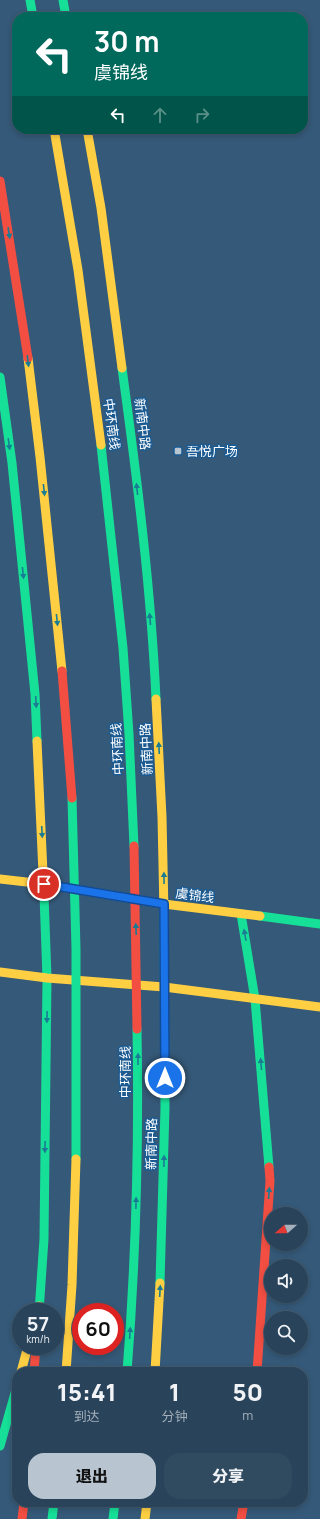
<!DOCTYPE html>
<html lang="zh">
<head>
<meta charset="utf-8">
<style>
	body { margin:0; font-family:Manrope,"Noto Sans SC",sans-serif; background:#304a60; color:#f1f3f6; height:100vh; display:flex; flex-direction:column; font-size:15px; white-space:nowrap }
	* { box-sizing:border-box; margin:0 }
	p { font-size:13px; color:#a5b0bb }
	.icon { flex:none; width:22px; height:22px; fill:none; stroke:currentColor; stroke-width:2; stroke-linecap:round; stroke-linejoin:round }
	.map { position:relative; flex:1; overflow:hidden }
	.sheet { position:absolute; left:12px; top:1367px; width:296px; height:140px; display:flex; flex-direction:column; background:#28435a; border-radius:16px; box-shadow:0 2px 6px #0003,0 0 0 1px #445c70 }
	.sheet>* { flex:none }
	.guide { position:absolute; left:12px; top:12px; width:296px; height:122px; border-radius:16px; box-shadow:0 2px 6px #0003,0 0 0 1px #445c70; background:#00695c; color:#fff; overflow:hidden }
	.needle { width:26px; rotate:250deg }
	.tools { position:absolute; left:264px; top:1207px; display:grid; gap:8px }
	.tools a { display:grid; place-items:center; width:44px; height:44px; border-radius:50%; background:#28435a; box-shadow:0 2px 6px #0003,0 0 0 1px #445c70; font-size:20px }
	.speed { position:absolute; left:12px; top:1303px; display:flex; gap:8px; font-size:20px; font-weight:700; text-align:center }
	.speed>* { display:grid; place-content:center; width:52px; height:52px; border-radius:50%; background:#28435a; box-shadow:0 2px 6px #0003,0 0 0 1px #445c70; line-height:1 }
	.speed small { font-size:10px; font-weight:400 }
	.speed .limit { border:6px solid #d22; background:#fff; color:#111 }
	.pin { position:absolute; display:grid; place-items:center; width:34px; height:34px; color:#fff; margin:-17px; border:2px solid #fff; border-radius:50%; box-shadow:0 1px 4px #0007 }
	.me { position:absolute; width:44px; margin:-22px; rotate:0deg; stroke-linejoin:round; filter:drop-shadow(0 0 3px #0008) }
	.turn { display:flex; align-items:center; gap:14px; height:84px; padding:0 16px; font-size:18px }
	.turn .icon { width:52px; height:52px; stroke-width:2.5 }
	.turn b { display:block; font-size:28px; line-height:34px }
	.lanes { display:flex; align-items:center; height:38px; padding:0 16px; background:#0003; justify-content:center; gap:20px; direction:ltr }
	.lanes .off { opacity:.35 }
	.eta { display:flex; justify-content:space-evenly; align-items:center; height:68px; text-align:center }
	.eta b { font-size:24px; font-weight:800; line-height:28px }
	.button { display:flex; gap:8px; margin-top:auto; padding:8px 16px }
	.button a { flex:1; height:46px; border-radius:16px; background:#b8c5d0; color:#111; font-size:16px; font-weight:800; line-height:46px; text-align:center }
	.button a+a { background:#304a60; color:#f1f3f6 }
	.map>svg:first-child { display:block }
	.lines { fill:none; stroke-linecap:round; stroke-linejoin:round }
	.fast { stroke:#16e098; stroke-width:9 }
	.slow { stroke:#ffcf43; stroke-width:9 }
	.jam { stroke:#f24e42; stroke-width:9 }
	.fast-bridge { stroke:#16e098; stroke-width:9 }
	.slow-bridge { stroke:#ffcf43; stroke-width:9 }
	.jam-bridge { stroke:#f24e42; stroke-width:9 }
	.oneway { fill:#197c94 }
	.route-casing { stroke:#114b97; stroke-width:10 }
	.route { stroke:#1a73e8; stroke-width:7 }
	.poi-dot { fill:#b8c5d0; stroke:#1a5b93; stroke-width:1.5 }
	.labels { text-anchor:middle; dominant-baseline:central; stroke-width:3; stroke-linejoin:round; paint-order:stroke }
	.street-label { font-size:13px; fill:#fff; stroke:#1a5b93 }
	.poi-label { font-size:13px; fill:#fff; stroke:#1a5b93; text-anchor:start }
</style>
</head>
<body>
<div class="map">
<svg width="320" height="1519" viewBox="0 0 320 1519">
	<rect width="100%" height="100%" fill="#355978"/>
	<g class="lines">
		<g class="fast">
			<path d="M30,0L33,17"/>
			<path d="M63,0L66,17"/>
			<path d="M122,368C137,478 151,588 156,699"/>
			<path d="M0,377L12,463L35,694L37,741"/>
			<path d="M241,914L255,999L269,1167"/>
			<path d="M260,916L320,924"/>
			<path d="M160,1283L165,1108L164,913"/>
			<path d="M39,1312L44,1239L47,978L44,895"/>
			<path d="M0,1446L17,1386"/>
			<path d="M52,1519L54,1502"/>
			<path d="M113,1519L115,1502"/>
		</g>
		<g class="slow">
			<path d="M87,129L101,208L122,368"/>
			<path d="M156,699L162,817L164,913"/>
			<path d="M37,741L44,895"/>
			<path d="M0,879L44,884L164,904L260,916"/>
			<path d="M0,972L47,978L164,987L320,1007"/>
			<path d="M38,1312L39,1306"/>
			<path d="M21,1372L28,1346"/>
			<path d="M155,1372L160,1283"/>
			<path d="M145,1519L147,1502"/>
		</g>
		<g class="jam">
			<path d="M34,1372L36,1346"/>
			<path d="M257,1372L270,1181L269,1167"/>
			<path d="M22,1519L24,1502"/>
			<path d="M241,1519L244,1502"/>
		</g>
		<g class="fast-bridge">
			<path d="M101,445L123,648L129,734L134,846"/>
			<path d="M72,798L76,949V1159"/>
			<path d="M127,1372C136,1258 139,1143 137,1029"/>
		</g>
		<g class="slow-bridge">
			<path d="M54,129L78,270L101,445"/>
			<path d="M28,358L40,457L62,671"/>
			<path d="M66,1372L72,1285L76,1159"/>
		</g>
		<g class="jam-bridge">
			<path d="M0,181L28,358"/>
			<path d="M62,671L72,798"/>
			<path d="M134,846L137,1029"/>
		</g>
	</g>
	<defs><path id="oneway-solid" d="M-6-.8H1V-3.2L6.5 0L1 3.2V.8H-6Z"/></defs>
	<g class="oneway">
		<use href="#oneway-solid" transform="translate(9 233) rotate(81)"/>
		<use href="#oneway-solid" transform="translate(28 361) rotate(83)"/>
		<use href="#oneway-solid" transform="translate(9 444) rotate(82)"/>
		<use href="#oneway-solid" transform="translate(137 489) rotate(-96)"/>
		<use href="#oneway-solid" transform="translate(44 490) rotate(84)"/>
		<use href="#oneway-solid" transform="translate(23 573) rotate(84)"/>
		<use href="#oneway-solid" transform="translate(150 619) rotate(-95)"/>
		<use href="#oneway-solid" transform="translate(57 620) rotate(84)"/>
		<use href="#oneway-solid" transform="translate(36 702) rotate(87)"/>
		<use href="#oneway-solid" transform="translate(159 748) rotate(-93)"/>
		<use href="#oneway-solid" transform="translate(42 832) rotate(87)"/>
		<use href="#oneway-solid" transform="translate(164 878) rotate(-91)"/>
		<use href="#oneway-solid" transform="translate(136 929) rotate(-92)"/>
		<use href="#oneway-solid" transform="translate(245 935) rotate(-100)"/>
		<use href="#oneway-solid" transform="translate(47 1017) rotate(91)"/>
		<use href="#oneway-solid" transform="translate(138 1059) rotate(-90)"/>
		<use href="#oneway-solid" transform="translate(261 1064) rotate(-95)"/>
		<use href="#oneway-solid" transform="translate(45 1147) rotate(91)"/>
		<use href="#oneway-solid" transform="translate(164 1161) rotate(-89)"/>
		<use href="#oneway-solid" transform="translate(269 1193) rotate(-86)"/>
		<use href="#oneway-solid" transform="translate(136 1203) rotate(-89)"/>
		<use href="#oneway-solid" transform="translate(160 1291) rotate(-87)"/>
		<use href="#oneway-solid" transform="translate(130 1333) rotate(-86)"/>
	</g>
	<g class="lines">
		<g class="route-casing">
			<path id="route" d="M44,884L164,904L165,1078"/>
		</g>
		<use href="#route" class="route"/>
	</g>
	<rect class="poi-dot" x="174" y="447" width="8" height="8" rx="2"/>
	<g class="labels">
		<g class="street-label">
			<text transform="translate(112 424) rotate(82)">中环南线</text>
			<text transform="translate(143 424) rotate(83)">新南中路</text>
			<text transform="translate(117 749) rotate(-93)">中环南线</text>
			<text transform="translate(146 749) rotate(-93)">新南中路</text>
			<text transform="translate(195 895) rotate(7)">虞锦线</text>
			<text transform="translate(125 1072) rotate(-90)">中环南线</text>
			<text transform="translate(151 1144) rotate(-89)">新南中路</text>
		</g>
		<g class="poi-label">
			<text x="186" y="451">吾悦广场</text>
		</g>
	</g>
</svg>
<div class="tools">
<a><svg class="needle" viewBox="-14 -14 28 28"><path d="M0-13l5 13h-10z" fill="#e53935"/><path d="M0 13l5-13h-10z" fill="#a5b0bb"/></svg></a>
<a><svg class="icon" aria-label="sound" viewBox="0 0 24 24"><path d="M4 9h4l5-4v14l-5-4H4zM17 9q2 3 0 6"/></svg></a>
<a><svg class="icon" aria-label="search" viewBox="0 0 24 24"><circle cx="10" cy="10" r="6"/><path d="M15 15l6 6"/></svg></a>
</div>
<div class="speed"><div>57<small>km/h</small></div><div class="limit">60</div></div>
<div class="pin" style="left:44px;top:884px;background:#d93025"><svg class="icon" aria-label="arrive" viewBox="0 0 24 24"><path d="M6 21V4h12l-3 4 3 4H6"/></svg></div>
<svg class="me" style="left:165px;top:1078px" viewBox="-20 -20 40 40"><circle r="17" fill="#1a73e8" stroke="#fff" stroke-width="3"/><path d="M0-11L8 9 0 5-8 9z" fill="#fff"/></svg>
<div class="guide">
<div class="turn"><svg class="icon" aria-label="left" viewBox="0 0 24 24"><path d="M17 20v-9H6M10 6l-5 5 5 5"/></svg><div><b>30 m</b>虞锦线</div></div>
<div class="lanes"><svg class="icon" aria-label="left" viewBox="0 0 24 24"><path d="M17 20v-9H6M10 6l-5 5 5 5"/></svg><svg class="icon off" aria-label="ahead" viewBox="0 0 24 24"><path d="M12 20V5M6 11l6-6 6 6"/></svg><svg class="icon off" aria-label="right" viewBox="0 0 24 24"><path d="M7 20v-9h11M14 6l5 5-5 5"/></svg></div>
</div>
<section class="sheet">
<div class="eta">
<div><b>15:41</b><p>到达</p></div>
<div><b>1</b><p>分钟</p></div>
<div><b>50</b><p>m</p></div>
</div>
<div class="button"><a>退出</a><a>分享</a></div>
</section>
</div>
</body>
</html>
